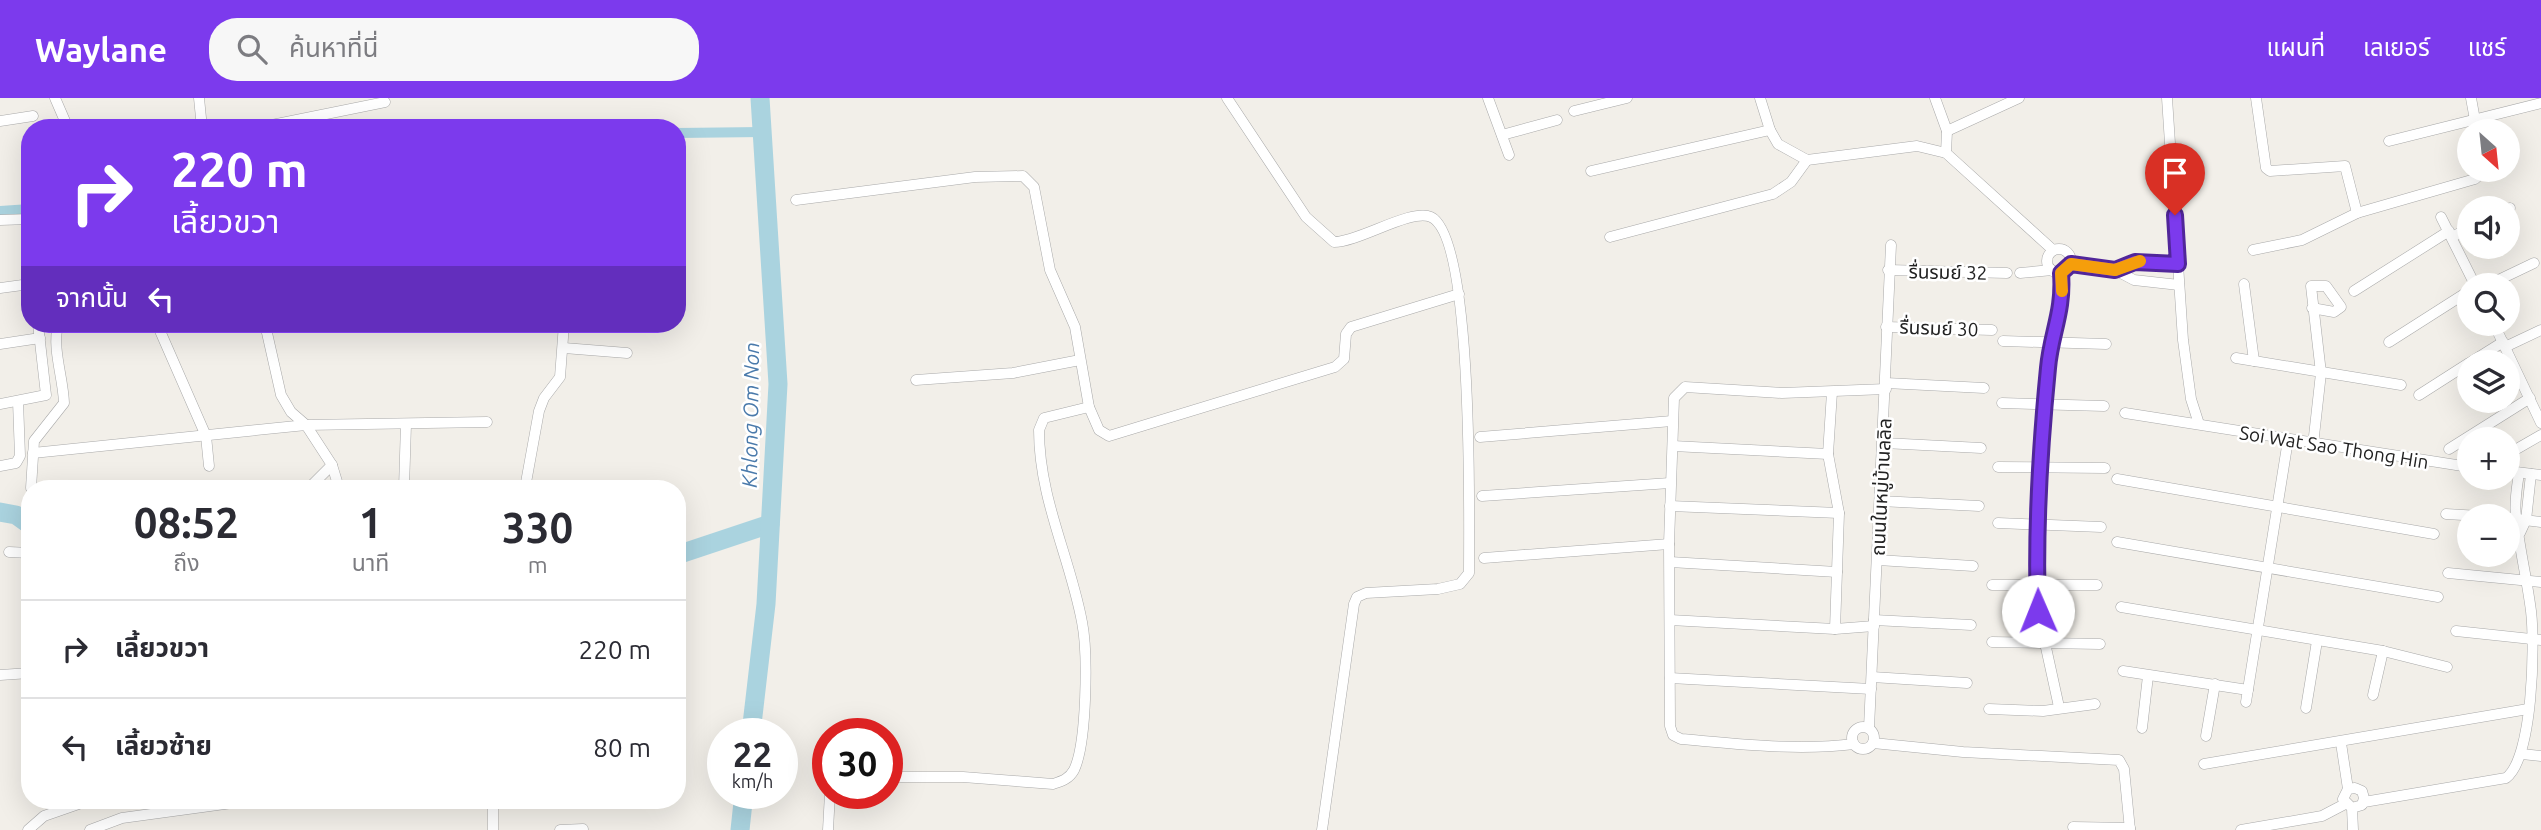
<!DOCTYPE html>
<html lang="th">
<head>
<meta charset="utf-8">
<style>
	body { margin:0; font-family:Ubuntu,"Noto Sans Thai",sans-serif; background:#f7f7f7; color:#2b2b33; height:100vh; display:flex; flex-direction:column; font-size:26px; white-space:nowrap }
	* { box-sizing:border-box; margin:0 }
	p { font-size:23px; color:#7c7c81 }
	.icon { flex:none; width:38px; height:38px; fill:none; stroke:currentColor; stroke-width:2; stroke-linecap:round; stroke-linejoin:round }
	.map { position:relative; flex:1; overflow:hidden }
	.sheet { position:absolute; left:21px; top:382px; width:665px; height:329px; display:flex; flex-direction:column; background:#fff; border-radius:28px; box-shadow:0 7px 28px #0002 }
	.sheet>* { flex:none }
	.banner { position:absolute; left:21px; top:21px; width:665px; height:214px; border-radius:28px; box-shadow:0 7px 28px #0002; background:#7c3aed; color:#fff; overflow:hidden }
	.needle { width:46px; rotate:153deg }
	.buttons { position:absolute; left:2457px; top:21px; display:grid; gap:14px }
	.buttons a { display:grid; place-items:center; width:63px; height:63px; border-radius:50%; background:#fff; box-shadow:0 7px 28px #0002; font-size:35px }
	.speed { position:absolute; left:707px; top:620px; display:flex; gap:14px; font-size:35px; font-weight:700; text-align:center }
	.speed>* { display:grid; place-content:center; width:91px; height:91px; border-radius:50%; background:#fff; box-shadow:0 7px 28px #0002; line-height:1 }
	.speed small { font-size:18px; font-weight:400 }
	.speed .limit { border:10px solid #d22; background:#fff; color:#111 }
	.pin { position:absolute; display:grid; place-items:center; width:60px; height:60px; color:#fff; margin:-72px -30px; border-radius:50% 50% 50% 0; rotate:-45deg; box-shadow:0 0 7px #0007 }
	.pin .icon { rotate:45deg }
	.me { position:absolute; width:77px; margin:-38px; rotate:359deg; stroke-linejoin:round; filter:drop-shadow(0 0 5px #0008) }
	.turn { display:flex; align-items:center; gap:24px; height:147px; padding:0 35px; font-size:32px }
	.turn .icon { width:91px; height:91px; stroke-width:2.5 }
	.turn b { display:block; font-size:49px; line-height:60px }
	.then { display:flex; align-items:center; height:66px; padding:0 35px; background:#0003; gap:14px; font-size:26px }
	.eta { display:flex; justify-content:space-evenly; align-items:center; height:119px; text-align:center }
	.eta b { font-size:42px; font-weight:600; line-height:49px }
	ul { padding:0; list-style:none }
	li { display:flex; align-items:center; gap:21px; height:98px; padding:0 35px; border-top:2px solid #e1e1e2 }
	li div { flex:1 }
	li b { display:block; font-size:26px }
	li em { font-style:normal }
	header { display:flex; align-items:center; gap:42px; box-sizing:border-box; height:98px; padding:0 35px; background:#7c3aed; color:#fff }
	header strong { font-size:33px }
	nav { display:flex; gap:38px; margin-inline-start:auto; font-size:24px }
	.search { width:490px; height:63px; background:#f7f7f7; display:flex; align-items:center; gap:18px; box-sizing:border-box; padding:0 24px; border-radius:28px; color:#7c7c81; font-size:26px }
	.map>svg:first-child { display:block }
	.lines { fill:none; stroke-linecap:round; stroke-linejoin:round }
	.canal { stroke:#aad3df; stroke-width:10 }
	.river { stroke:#aad3df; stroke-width:19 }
	.minor-casing { stroke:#a9a9a9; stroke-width:11 }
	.minor { stroke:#fff; stroke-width:10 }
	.route-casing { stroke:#51269a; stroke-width:18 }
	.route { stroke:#7c3aed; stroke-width:12 }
	.slow { stroke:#f59e0b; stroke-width:12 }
	.labels { text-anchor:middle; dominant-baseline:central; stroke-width:5; stroke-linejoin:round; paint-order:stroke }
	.street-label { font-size:19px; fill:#222; stroke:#fff }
	.water-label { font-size:21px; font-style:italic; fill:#4a7aab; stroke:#fff }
</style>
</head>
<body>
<header>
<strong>Waylane</strong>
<div class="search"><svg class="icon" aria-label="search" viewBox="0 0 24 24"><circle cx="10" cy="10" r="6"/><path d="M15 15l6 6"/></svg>ค้นหาที่นี่</div>
<nav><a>แผนที่</a><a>เลเยอร์</a><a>แชร์</a></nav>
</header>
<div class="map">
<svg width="2541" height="732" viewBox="0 0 2541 732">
	<rect width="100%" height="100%" fill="#f2efe9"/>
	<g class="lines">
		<g class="canal">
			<path d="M677,35L762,34"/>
			<path d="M0,113L30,111"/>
		</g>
		<g class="river">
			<path d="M0,414L16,417L30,427"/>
			<path d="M677,457L770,426"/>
			<path d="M751,635L766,506L778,286L760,0"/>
			<path d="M740,732L744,695"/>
		</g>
		<g class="minor-casing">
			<g id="minor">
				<path d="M55,0L68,30"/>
				<path d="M199,0L202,30"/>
				<path d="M1227,0L1306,119L1334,144C1359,144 1411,110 1431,119C1474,139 1469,423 1469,475L1460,486L1438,491L1366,495L1357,499L1354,506L1322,732"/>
				<path d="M1488,0L1509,57"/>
				<path d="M1760,0L1770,32L1778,46L1807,62L1917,48L1946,55L2053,152"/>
				<path d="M1935,0L1947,33L1946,55"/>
				<path d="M2167,0L2183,242L2191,301L2199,326"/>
				<path d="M2256,0L2266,70L2270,73L2345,68L2357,115"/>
				<path d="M2471,0L2477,33"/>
				<path d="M1574,13L1627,0"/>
				<path d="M0,23L33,18"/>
				<path d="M257,30L385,4"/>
				<path d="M1947,33L2019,0"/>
				<path d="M1502,37L1557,22"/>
				<path d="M2389,43L2541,5"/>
				<path d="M1591,73L1770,32"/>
				<path d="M796,102L975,79L1023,78L1034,89L1050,172L1075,229L1089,309L1099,332L1109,338L1335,269L1344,261L1346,236L1351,229L1459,196"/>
				<path d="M2508,112L2510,110"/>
				<path d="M2441,119L2475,187"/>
				<path d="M0,122L30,121"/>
				<path d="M1610,139L1773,96L1791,84L1807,62"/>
				<path d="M2452,139L2469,130"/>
				<circle cx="2059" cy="163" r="12"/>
				<path d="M2253,152L2302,142L2357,115L2475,81L2485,72"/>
				<path d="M2071,166L2115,172L2134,182L2179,187"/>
				<path d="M1888,172L2007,175"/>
				<path d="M2115,172L2135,164L2178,166"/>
				<path d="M2020,175L2052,172"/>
				<path d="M2244,186L2254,263"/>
				<path d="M2488,187L2534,165"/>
				<path d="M0,190L30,186"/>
				<path d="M2354,193L2449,133"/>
				<path d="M2312,210L2334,214L2341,209L2326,188H2311L2321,275L2313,347"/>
				<path d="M157,226L206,338L209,368"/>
				<path d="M265,226L281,297L291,314L306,327L332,367L339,390"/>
				<path d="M2494,226L2541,325"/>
				<path d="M1886,229L1992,232"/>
				<path d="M2003,243L2106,246"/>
				<path d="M2389,244L2469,193"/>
				<path d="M0,246L40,240"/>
				<path d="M2505,249L2541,232"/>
				<path d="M564,250L627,255"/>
				<path d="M2236,260L2401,287"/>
				<path d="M2471,264L2503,244"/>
				<path d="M916,282L1013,275L1080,262"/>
				<path d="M1886,285L1984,290"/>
				<path d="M1832,294L1828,356L1839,415L1835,531L1874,528"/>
				<path d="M2419,297L2469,265"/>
				<path d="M2002,305L2104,308"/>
				<path d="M0,306L46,297L38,226"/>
				<path d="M2125,315L2469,369"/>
				<path d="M1480,339L1672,323"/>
				<path d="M1884,345L1981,350"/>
				<path d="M1673,348L1828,356"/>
				<path d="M2449,351L2530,300"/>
				<path d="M33,355L306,327L487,324"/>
				<path d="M2508,356L2541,337"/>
				<path d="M0,368L16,365L20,358L18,303"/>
				<path d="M1998,369L2105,370"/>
				<path d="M2508,373L2541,377"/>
				<path d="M2117,381L2434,436"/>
				<path d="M380,389L402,390"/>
				<path d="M31,390L34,343L64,305C63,278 52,252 58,226"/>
				<path d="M309,390L332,367"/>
				<path d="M404,390L406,326"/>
				<path d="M525,390L539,313L544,300L560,279L564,226"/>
				<path d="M1482,398L1670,385"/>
				<path d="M1880,403L1979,408"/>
				<path d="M1670,408L1839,415"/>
				<path d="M2446,416L2480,418"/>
				<path d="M2508,420L2541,424"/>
				<path d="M1998,425L2101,429"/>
				<path d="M2520,435L2526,422L2531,376"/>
				<path d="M2117,444L2438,499"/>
				<path d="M9,454L30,455"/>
				<path d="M1484,460L1669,446"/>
				<path d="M1878,462L1973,468"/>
				<path d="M1670,464L1837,474"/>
				<path d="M2448,475L2541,484"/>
				<path d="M1992,487H2097"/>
				<path d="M2121,509L2383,553L2447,569"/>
				<path d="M1670,522L1835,531"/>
				<path d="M1874,522L1971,527"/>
				<path d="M2456,533L2541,542"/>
				<path d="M1992,544L2100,546"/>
				<path d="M2123,573L2248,592"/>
				<path d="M0,577L30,575"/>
				<path d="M1872,579L1967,585"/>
				<path d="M1670,580L1871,591"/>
				<path d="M2373,597L2383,553"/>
				<path d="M2246,604L2288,342"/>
				<path d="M2059,609L2038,513L2037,488L2039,368L2048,262L2059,224L2061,175"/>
				<path d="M2306,610L2317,543"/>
				<path d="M1989,611L2043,613L2095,606"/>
				<circle cx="1863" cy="640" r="11"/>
				<path d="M1869,630L1891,147"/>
				<path d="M2142,630L2148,578"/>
				<path d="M2206,638L2215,586"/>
				<path d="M1873,645L1963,654L2119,662L2124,671L2130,732"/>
				<path d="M2341,645L2348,691"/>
				<path d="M1854,646C1797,653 1739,646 1681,641L1673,637L1670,628L1669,446L1674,300L1685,289L1782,295L1886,291"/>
				<path d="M2522,656L2541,658"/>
				<path d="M2204,666L2528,611"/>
				<path d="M887,679H963L1053,686C1062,683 1069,681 1074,672C1087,645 1088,554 1082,524C1070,459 1039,401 1039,332L1044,320L1089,309"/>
				<path d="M2364,704L2506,680C2533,660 2535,547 2531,513C2527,481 2519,449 2516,418C2514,404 2517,389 2519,375"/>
				<path d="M2352,710L2362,707L2364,700L2362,693L2355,690L2348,691L2343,701L2352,710L2353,732"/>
				<path d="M2073,729L2130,730"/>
				<path d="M28,732L44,718L90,702"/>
				<path d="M90,732L122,720L254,702"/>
				<path d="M493,732V702"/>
				<path d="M560,732L583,731"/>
				<path d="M828,732L830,695"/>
				<path d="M2241,732L2322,718L2345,706"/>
			</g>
		</g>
		<use href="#minor" class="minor"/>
	</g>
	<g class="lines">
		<g class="route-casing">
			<path id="route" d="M2038,513C2035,432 2040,351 2048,270C2051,235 2064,214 2061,175L2071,166L2115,172L2135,164L2178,166L2175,117"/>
		</g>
		<use href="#route" class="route"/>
		<path class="slow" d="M2062,193L2061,175L2071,166L2115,172L2140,163"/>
	</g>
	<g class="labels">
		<g class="street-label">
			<text transform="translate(1948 174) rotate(1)">รื่นรมย์ 32</text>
			<text transform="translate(1939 230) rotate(2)">รื่นรมย์ 30</text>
			<text transform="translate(2334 349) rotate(9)">Soi Wat Sao Thong Hin</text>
			<text transform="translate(1881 389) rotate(-87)">ถนนในหมู่บ้านลลิล</text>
		</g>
		<g class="water-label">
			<text transform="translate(750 317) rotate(-89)">Khlong Om Non</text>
		</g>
	</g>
</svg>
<div class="buttons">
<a><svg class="needle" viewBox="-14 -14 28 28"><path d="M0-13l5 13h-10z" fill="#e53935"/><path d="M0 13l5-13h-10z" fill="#7c7c81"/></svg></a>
<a><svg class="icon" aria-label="sound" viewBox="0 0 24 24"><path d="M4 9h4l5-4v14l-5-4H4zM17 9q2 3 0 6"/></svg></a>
<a><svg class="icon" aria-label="search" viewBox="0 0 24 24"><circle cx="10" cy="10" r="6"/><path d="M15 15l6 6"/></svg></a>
<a><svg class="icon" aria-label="layers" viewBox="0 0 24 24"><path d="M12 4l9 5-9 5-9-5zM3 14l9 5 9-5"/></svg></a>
<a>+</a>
<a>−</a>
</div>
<div class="speed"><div>22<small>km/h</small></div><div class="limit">30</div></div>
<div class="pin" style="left:2175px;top:117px;background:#d93025"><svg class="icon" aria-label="arrive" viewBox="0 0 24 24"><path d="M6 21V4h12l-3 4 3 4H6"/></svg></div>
<svg class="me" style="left:2038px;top:513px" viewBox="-20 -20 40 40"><circle r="19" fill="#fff"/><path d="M0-13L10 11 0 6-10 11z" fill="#7c3aed"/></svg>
<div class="banner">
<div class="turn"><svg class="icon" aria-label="right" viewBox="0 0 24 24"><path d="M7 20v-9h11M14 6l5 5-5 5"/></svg><div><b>220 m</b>เลี้ยวขวา</div></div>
<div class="then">จากนั้น<svg class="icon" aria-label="left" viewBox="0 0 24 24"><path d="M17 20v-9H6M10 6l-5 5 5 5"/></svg></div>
</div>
<section class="sheet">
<div class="eta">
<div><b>08:52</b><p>ถึง</p></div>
<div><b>1</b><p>นาที</p></div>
<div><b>330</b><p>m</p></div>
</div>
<ul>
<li><svg class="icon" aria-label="right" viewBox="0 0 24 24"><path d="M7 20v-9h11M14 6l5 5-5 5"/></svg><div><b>เลี้ยวขวา</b></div><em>220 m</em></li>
<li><svg class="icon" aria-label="left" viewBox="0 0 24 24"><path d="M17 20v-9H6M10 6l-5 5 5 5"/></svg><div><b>เลี้ยวซ้าย</b></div><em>80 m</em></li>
</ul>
</section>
</div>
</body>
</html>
